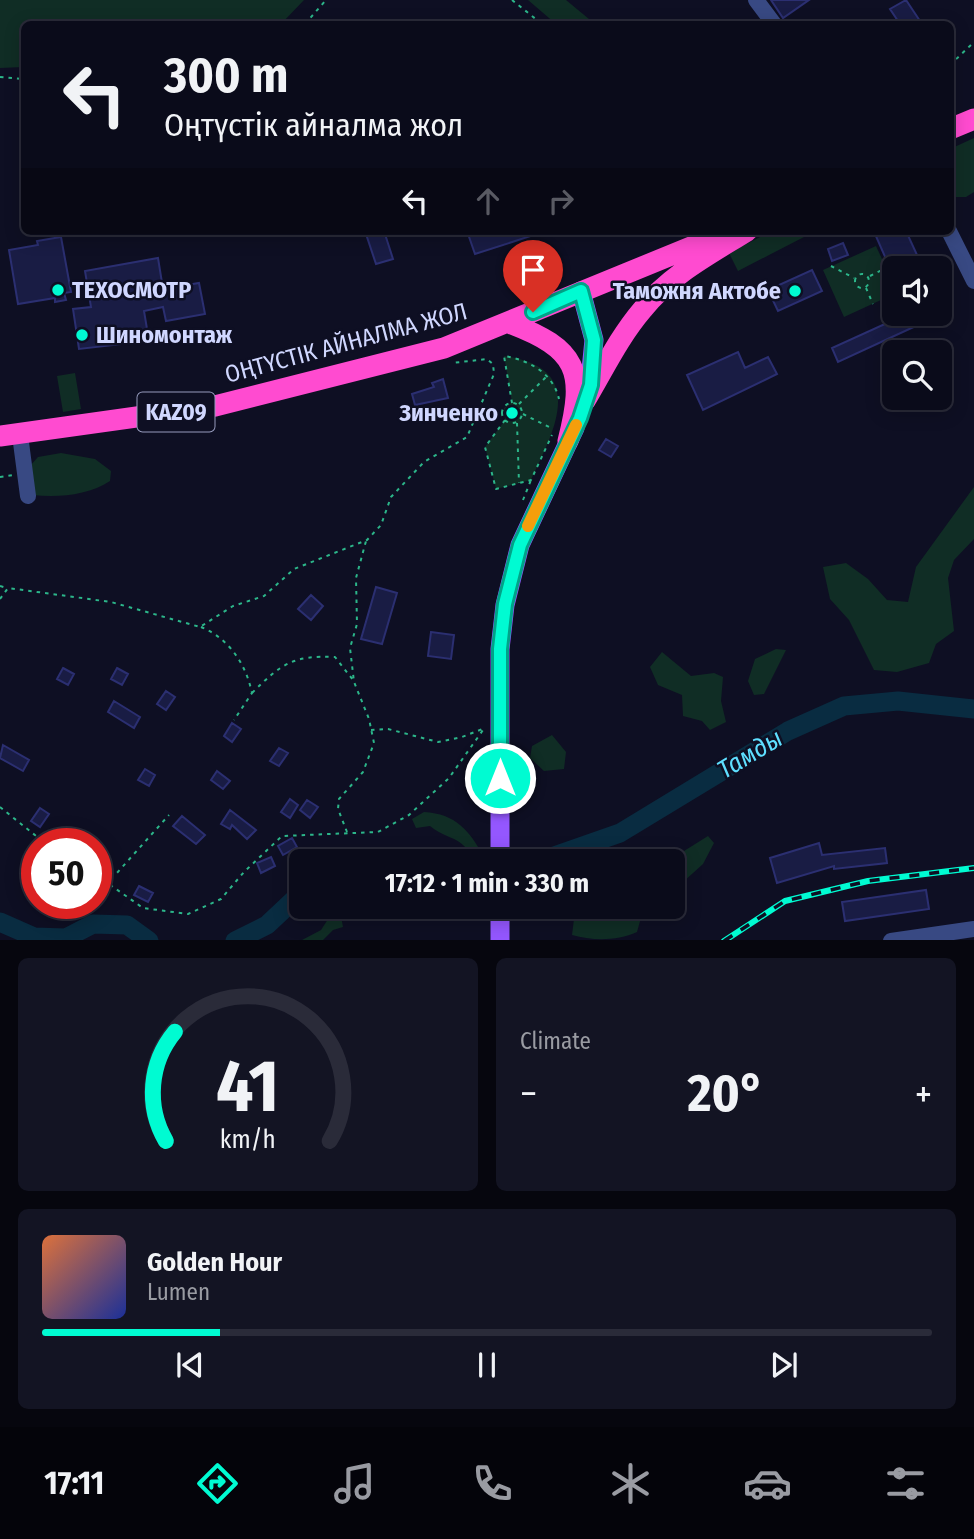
<!DOCTYPE html>
<html lang="en">
<head>
<meta charset="utf-8">
<style>
  body { margin:0; font-family:"Fira Sans Condensed",sans-serif; background:#131423; color:#f1f3f6; height:100vh; display:flex; flex-direction:column; font-size:26px; white-space:nowrap }
  * { box-sizing:border-box; margin:0 }
  p { font-size:23px; color:#999ba2 }
  .icon { flex:none; width:38px; height:38px; fill:none; stroke:currentColor; stroke-width:2; stroke-linecap:round; stroke-linejoin:round }
  .map { position:relative; height:940px; overflow:hidden }
  .drawer { display:flex; flex-direction:column; gap:18px; padding:18px; background:#06060e; flex:1 }
  .drawer>* { flex:none }
  .top-card { position:absolute; left:21px; top:21px; width:933px; height:214px; border-radius:10px; box-shadow:0 4px 18px #0003,0 0 0 2px #2a2b39; background:#0a0b1a; color:#f1f3f6; overflow:hidden }
  .fabs { position:absolute; left:882px; top:256px; display:grid; gap:14px }
  .fabs a { display:grid; place-items:center; width:70px; height:70px; border-radius:10px; background:#0a0b1a; box-shadow:0 4px 18px #0003,0 0 0 2px #2a2b39; font-size:35px }
  .speed { position:absolute; left:21px; top:828px; display:flex; gap:14px; font-size:35px; font-weight:700; text-align:center }
  .speed>* { display:grid; place-content:center; width:91px; height:91px; border-radius:50%; background:#0a0b1a; box-shadow:0 4px 18px #0003,0 0 0 2px #2a2b39; line-height:1 }
  .speed .limit { border:10px solid #d22; background:#fff; color:#111 }
  .pin { position:absolute; display:grid; place-items:center; width:60px; height:60px; color:#fff; margin:-72px -30px; border-radius:50% 50% 50% 0; rotate:-45deg; box-shadow:0 0 7px #0007 }
  .pin .icon { rotate:45deg }
  .me { position:absolute; width:77px; margin:-38px; rotate:0deg; stroke-linejoin:round; filter:drop-shadow(0 0 5px #0008) }
  .turn { display:flex; align-items:center; gap:24px; height:147px; padding:0 28px; font-size:32px }
  .turn .icon { width:91px; height:91px; stroke-width:2.5 }
  .turn b { display:block; font-size:49px; line-height:60px }
  .lanes { display:flex; align-items:center; height:66px; padding:0 28px; background:#0003; justify-content:center; gap:35px; direction:ltr }
  .lanes .off { opacity:.35 }
  .big { font-size:52px; font-weight:700; line-height:1.1 }
  .drawer .card { flex:1; display:flex; flex-direction:column; justify-content:center; gap:10px; min-width:0; padding:0 24px; border-radius:10px; background:#131423 }
  .drawer .dial { align-items:center; gap:0 }
  .dial svg { height:182px; overflow:visible; fill:none; stroke:#2a2b39; stroke-width:7; stroke-linecap:round; text-anchor:middle }
  .dial text { fill:#f1f3f6; stroke:none }
  .song { display:flex; align-items:center; gap:21px }
  .cover { width:84px; height:84px; border-radius:10px; background:linear-gradient(135deg,hsl(20 70% 55%),hsl(230 70% 35%)) }
  .played { height:7px; border-radius:4px; background:linear-gradient(90deg,#00fbd2 20%,#2a2b39 20%) }
  .keys { display:flex; justify-content:space-around; direction:ltr }
  .heat { display:flex; justify-content:space-between; align-items:center; font-size:38px; direction:ltr }
  .drawer .tiles { flex:1; display:grid; gap:18px; grid-template-columns:1fr 1fr }
  .card:last-child { grid-column:span 2 }
  .trip { position:absolute; left:289px; top:849px; width:396px; height:70px; border-radius:10px; background:#0a0b1a; box-shadow:0 4px 18px #0003,0 0 0 2px #2a2b39; font-weight:700; line-height:70px; text-align:center }
  .menu { display:flex; height:112px; justify-content:space-around; align-items:center; background:#04040a; color:#999ba2 }
  .menu .icon { width:49px; height:49px }
  .menu .selected { color:#00fbd2 }
  .menu b { font-size:32px; color:#f1f3f6 }
  .map>svg:first-child { display:block }
  .green { fill:#102d25 }
  .water { fill:#092c41 }
  .lines { fill:none; stroke-linecap:round; stroke-linejoin:round }
  .river { stroke:#092c41; stroke-width:19 }
  .building { fill:#191c44; stroke:#2b2f71; stroke-width:2 }
  .path { stroke:#2cb68a; stroke-width:2; stroke-dasharray:3.5 5; stroke-linecap:butt }
  .minor { stroke:#384983; stroke-width:16 }
  .major { stroke:#9457ff; stroke-width:19 }
  .highway { stroke:#ff4bd0; stroke-width:21 }
  .rail-casing { stroke:#00fbd2; stroke-width:6 }
  .rail { stroke:#0e0f23; stroke-width:3.5; stroke-dasharray:10; stroke-linecap:butt }
  .route-casing { stroke:#00a388; stroke-width:18 }
  .route { stroke:#00fbd2; stroke-width:12 }
  .slow { stroke:#f59e0b; stroke-width:12 }
  .poi-dot { fill:#00fbd2; stroke:#0e0f23; stroke-width:2.5 }
  .labels { text-anchor:middle; dominant-baseline:central; stroke-width:5; stroke-linejoin:round; paint-order:stroke }
  .shield { fill:#0e0f23; stroke:#969bbd; stroke-width:2 }
  .shield-label { font-size:23px; font-weight:bold; fill:#d0d7ff }
  .poi-label { font-size:24px; font-weight:bold; fill:#d0d7ff; stroke:#0e0f23; text-anchor:start }
  .street-label { font-size:24px; fill:#d0d7ff; stroke:#0e0f23 }
  .water-label { font-size:26px; font-style:italic; fill:#5edfff; stroke:#0e0f23 }
</style>
</head>
<body>
<div class="map">
<svg width="974" height="941" viewBox="0 0 974 941">
  <rect width="100%" height="100%" fill="#0e0f23"/>
  <path class="green" d="M 0,0 L 304,0 L 281,24 L 24,24 L 24,67 L 0,68 Z
    M 528,0 L 566,0 L 595,24 L 556,24 Z
    M 974,138 L 974,192 L 966,197 L 950,197 L 950,149 Z
    M 772,231 L 800,231 L 804,237 L 738,271 L 729,253 Z
    M 876,246 L 894,285 L 894,294 L 844,317 L 823,270 Z
    M 504,356 C 589,368 554,431 531,480 L 496,489 L 485,447 L 505,420 L 504,408 L 512,402 Z
    M 75,373 L 81,409 L 63,412 L 57,376 Z
    M 61,453 L 95,459 L 111,471 L 110,481 C 89,495 58,498 33,495 L 30,466 L 38,457 Z
    M 974,487 L 974,539 L 954,560 L 948,578 L 954,631 L 936,644 L 929,663 L 897,672 L 874,670 L 849,620 L 830,599 L 823,567 L 846,563 L 868,579 L 887,600 L 908,602 L 916,567 Z
    M 776,649 L 786,650 L 764,694 L 754,695 L 748,681 L 755,659 Z
    M 662,652 L 691,676 L 714,673 L 723,677 L 721,701 L 726,722 L 710,730 L 702,721 L 683,716 L 682,695 L 658,685 L 650,667 Z
    M 552,735 L 566,752 L 564,769 L 544,771 L 530,758 L 532,746 Z
    M 424,812 C 456,814 469,830 484,857 L 483,861 L 476,861 C 457,832 452,843 430,826 L 416,828 L 412,819 Z
    M 708,836 L 714,843 L 703,864 L 672,892 L 672,861 L 668,861 Z
    M 595,907 L 595,906 L 653,907 L 642,914 L 637,932 C 617,941 593,941 572,935 L 574,919 Z
    M 330,916 L 341,916 L 343,927 L 333,930 L 323,940 L 302,940 L 321,930 Z"/>
  <path class="water" d="M 434,852 L 462,861 L 402,861 Z
    M 395,907 L 458,907 C 434,925 420,920 395,907 Z"/>
  <g class="lines">
    <path class="river" d="M 540,861 L 620,833 L 788,731 L 844,706 L 898,701 L 974,709
      M 0,922 L 34,937 L 66,938 L 93,924 L 127,925 L 149,941
      M 235,941 L 267,925 L 301,893"/>
  </g>
  <path class="building" d="M 771,0 L 809,0 L 783,18 Z
    M 906,0 L 922,24 L 900,24 L 890,9 Z
    M 365,231 L 384,231 L 393,259 L 376,264 Z
    M 467,231 L 539,231 L 540,233 L 475,254 Z
    M 881,231 L 906,231 L 923,268 L 890,268 L 875,234 Z
    M 61,237 L 71,292 L 64,293 L 66,300 L 55,302 L 55,298 L 18,304 L 9,250 L 38,245 L 37,241 Z
    M 843,243 L 848,255 L 832,261 L 828,249 Z
    M 158,258 L 163,289 L 199,283 L 205,314 L 166,321 L 163,307 L 144,311 L 149,341 L 79,349 L 73,309 L 91,307 L 85,271 Z
    M 812,270 L 822,291 L 778,311 L 768,290 Z
    M 909,313 L 944,313 L 838,362 L 832,348 Z
    M 738,352 L 745,368 L 768,357 L 777,374 L 703,410 L 687,375 Z
    M 443,379 L 448,398 L 415,405 L 412,394 L 434,387 L 432,383 Z
    M 606,439 L 618,446 L 611,457 L 599,450 Z
    M 376,587 L 397,593 L 382,644 L 361,639 Z
    M 311,595 L 323,606 L 311,620 L 298,609 Z
    M 431,632 L 454,635 L 451,659 L 428,656 Z
    M 63,668 L 74,674 L 68,685 L 57,679 Z
    M 117,668 L 128,674 L 122,685 L 111,679 Z
    M 166,691 L 175,697 L 166,710 L 157,704 Z
    M 114,701 L 140,717 L 134,728 L 108,712 Z
    M 232,723 L 241,729 L 232,742 L 224,736 Z
    M 3,745 L 29,760 L 23,771 L 0,758 Z
    M 279,748 L 288,753 L 279,766 L 270,761 Z
    M 145,769 L 155,775 L 149,786 L 138,780 Z
    M 217,771 L 230,781 L 223,789 L 211,780 Z
    M 290,799 L 298,805 L 290,818 L 281,812 Z
    M 307,800 L 318,807 L 310,818 L 300,810 Z
    M 40,808 L 49,814 L 40,827 L 31,821 Z
    M 230,810 L 256,830 L 247,839 L 232,825 L 230,829 L 221,824 Z
    M 182,816 L 205,835 L 196,844 L 173,826 Z
    M 292,838 L 297,847 L 283,855 L 278,846 Z
    M 819,843 L 822,855 L 885,848 L 887,863 L 834,869 L 834,866 L 777,883 L 770,858 Z
    M 271,857 L 275,866 L 261,873 L 257,863 Z
    M 139,886 L 153,893 L 148,902 L 134,895 Z
    M 926,890 L 929,909 L 845,921 L 842,902 Z"/>
  <g class="lines">
    <path class="path" d="M 512,0 L 542,24
      M 188,24 L 200,24
      M 305,24 L 326,0
      M 950,65 L 974,42
      M 0,77 L 24,79
      M 831,266 L 854,278
      M855 281a7 7 0 1 1 14 0a7 7 0 1 1-14 0Z
      M 870,276 L 886,268
      M 866,288 L 873,304
      M 512,403 L 504,356 C 529,360 553,373 559,399
      M502 413a10 10 0 1 1 20 0a10 10 0 1 1-20 0Z
      M 519,404 L 547,376
      M 523,414 L 553,429
      M 505,420 L 485,447 L 496,489 L 531,480 L 552,435
      M 517,423 L 519,483
      M 0,477 L 13,475
      M 523,500 L 531,480
      M 0,586 L 7,588
      M 0,599 L 8,588 L 111,602 L 200,627 L 233,606 L 264,596 L 294,569 L 367,540 L 381,525 L 391,497 L 424,462 L 467,437 L 494,374 L 493,364 L 487,359 L 452,363
      M 201,627 C 230,639 246,665 252,693 L 234,720
      M 252,693 C 281,664 293,655 335,657 L 353,680
      M 371,730 L 388,729 L 438,742 L 462,737 L 485,728
      M 0,807 L 46,844
      M 347,832 L 338,809 L 339,799 L 363,772 L 374,743 L 369,719 L 354,682 L 350,648 L 357,624 L 356,578 L 366,541
      M 96,875 L 143,908 L 188,914 L 221,899 L 244,872 L 282,836 L 378,832 L 409,815 L 449,778 L 483,730
      M 101,877 L 116,874 L 169,815"/>
    <path class="minor" d="M 756,0 L 774,24
      M 949,231 L 974,281
      M 20,435 L 28,496
      M 891,941 L 974,929"/>
    <path class="major" d="M 581,291 L 594,340 L 589,390
      M 500,861 L 500,649 L 505,605 L 520,545 L 575,428
      M 500,906 L 500,941"/>
    <path class="highway" d="M 950,129 L 974,119
      M 509,323 C 578,349 586,371 568,441
      M 585,401 C 604,369 619,337 643,309 C 670,275 710,254 747,231
      M 0,436 L 215,406 L 444,348 L 730,231"/>
    <g class="rail-casing">
      <path id="rail" d="M 724,941 L 785,901 L 868,881 L 974,868"/>
    </g>
    <use href="#rail" class="rail"/>
  </g>
  <g class="lines">
    <g class="route-casing">
      <path id="route" d="M 500,778 L 500,649 L 505,604 L 520,545 L 580,418 L 591,385 L 594,340 L 581,291 L 533,312"/>
    </g>
    <use href="#route" class="route"/>
    <path class="slow" d="M 528,526 L 576,425"/>
  </g>
  <g class="poi-dot">
    <circle cx="58" cy="290" r="7"/>
    <circle cx="795" cy="291" r="7"/>
    <circle cx="82" cy="335" r="7"/>
    <circle cx="512" cy="413" r="7"/>
  </g>
  <g class="labels">
    <rect class="shield" x="137.5" y="392.5" width="77" height="39" rx="5"/>
    <g class="shield-label">
      <text x="176" y="412">KAZ09</text>
    </g>
    <g class="poi-label">
      <text x="72" y="290">ТЕХОСМОТР</text>
      <text x="781" y="291" text-anchor="end">Таможня Актобе</text>
      <text x="96" y="335">Шиномонтаж</text>
      <text x="498" y="413" text-anchor="end">Зинченко</text>
    </g>
    <g class="street-label">
      <text transform="translate(346 343) rotate(-15)">ОҢТҮСТІК АЙНАЛМА ЖОЛ</text>
    </g>
    <g class="water-label">
      <text transform="translate(750 754) rotate(-31)">Тамды</text>
    </g>
  </g>
</svg>
<div class="fabs">
<a><svg class="icon" aria-label="sound" viewBox="0 0 24 24"><path d="M4 9h4l5-4v14l-5-4H4zM17 9q2 3 0 6"/></svg></a>
<a><svg class="icon" aria-label="search" viewBox="0 0 24 24"><circle cx="10" cy="10" r="6"/><path d="M15 15l6 6"/></svg></a>
</div>
<div class="speed"><div class="limit">50</div></div>
<div class="pin" style="left:533px;top:312px;background:#d93025"><svg class="icon" aria-label="arrive" viewBox="0 0 24 24"><path d="M6 21V4h12l-3 4 3 4H6"/></svg></div>
<svg class="me" style="left:500px;top:778px" viewBox="-20 -20 40 40"><circle r="17" fill="#00fbd2" stroke="#fff" stroke-width="3"/><path d="M0-11L8 9 0 5-8 9z" fill="#fff"/></svg>
<div class="trip">17:12 · 1 min · 330 m</div>
<div class="top-card">
<div class="turn"><svg class="icon" aria-label="left" viewBox="0 0 24 24"><path d="M17 20v-9H6M10 6l-5 5 5 5"/></svg><div><b>300 m</b>Оңтүстік айналма жол</div></div>
<div class="lanes"><svg class="icon" aria-label="left" viewBox="0 0 24 24"><path d="M17 20v-9H6M10 6l-5 5 5 5"/></svg><svg class="icon off" aria-label="ahead" viewBox="0 0 24 24"><path d="M12 20V5M6 11l6-6 6 6"/></svg><svg class="icon off" aria-label="right" viewBox="0 0 24 24"><path d="M7 20v-9h11M14 6l5 5-5 5"/></svg></div>
</div>
</div>
<section class="drawer">
<div class="tiles">
<div class="card dial"><svg viewBox="0 0 100 80">
<path d="M14 69A42 42 0 1 1 86 69"/>
<path d="M14 69A42 42 0 0 1 18 21" stroke="#00fbd2"/>
<text x="50" y="56" font-size="32" font-weight="700">41</text>
<text x="50" y="72" font-size="11">km/h</text>
</svg></div>
<div class="card"><p>Climate</p>
<div class="heat"><a>−</a><b class="big">20°</b><a>+</a></div>
</div>
<div class="card">
<div class="song"><i class="cover"></i><div><b>Golden Hour</b><p>Lumen</p></div></div>
<div class="played"></div>
<div class="keys"><svg class="icon" aria-label="previous" viewBox="0 0 24 24"><path d="M18 5L8 12l10 7zM5 5v14"/></svg><svg class="icon" aria-label="pause" viewBox="0 0 24 24"><path d="M8 5v14M16 5v14"/></svg><svg class="icon" aria-label="next" viewBox="0 0 24 24"><path d="M6 5l10 7-10 7zM19 5v14"/></svg></div>
</div>
</div>
</section>
<nav class="menu">
<b>17:11</b>
<svg class="icon selected" aria-label="directions" viewBox="0 0 24 24"><path d="M12 3l9 9-9 9-9-9zM9 14v-3h6M13 9l2 2-2 2"/></svg>
<svg class="icon" aria-label="music" viewBox="0 0 24 24"><path d="M9 18V5l10-2v13"/><circle cx="6" cy="18" r="3"/><circle cx="16" cy="16" r="3"/></svg>
<svg class="icon" aria-label="phone" viewBox="0 0 24 24"><path d="M5 4h4l2 5-3 2q2 4 5 5l2-3 5 2v4C11 20 4 13 5 4z"/></svg>
<svg class="icon" aria-label="climate" viewBox="0 0 24 24"><path d="M12 3v18M4 7l16 10M4 17L20 7"/></svg>
<svg class="icon" aria-label="car" viewBox="0 0 24 24"><path d="M5 17H2v-5l4-1 3-4h7l3 4 3 1v5h-3M9 17h6M6 11h13"/><circle cx="7" cy="17" r="2"/><circle cx="17" cy="17" r="2"/></svg>
<svg class="icon" aria-label="filters" viewBox="0 0 24 24"><path d="M4 7h16M4 17h16"/><circle cx="9" cy="7" r="2"/><circle cx="15" cy="17" r="2"/></svg>
</nav>
</body>
</html>
